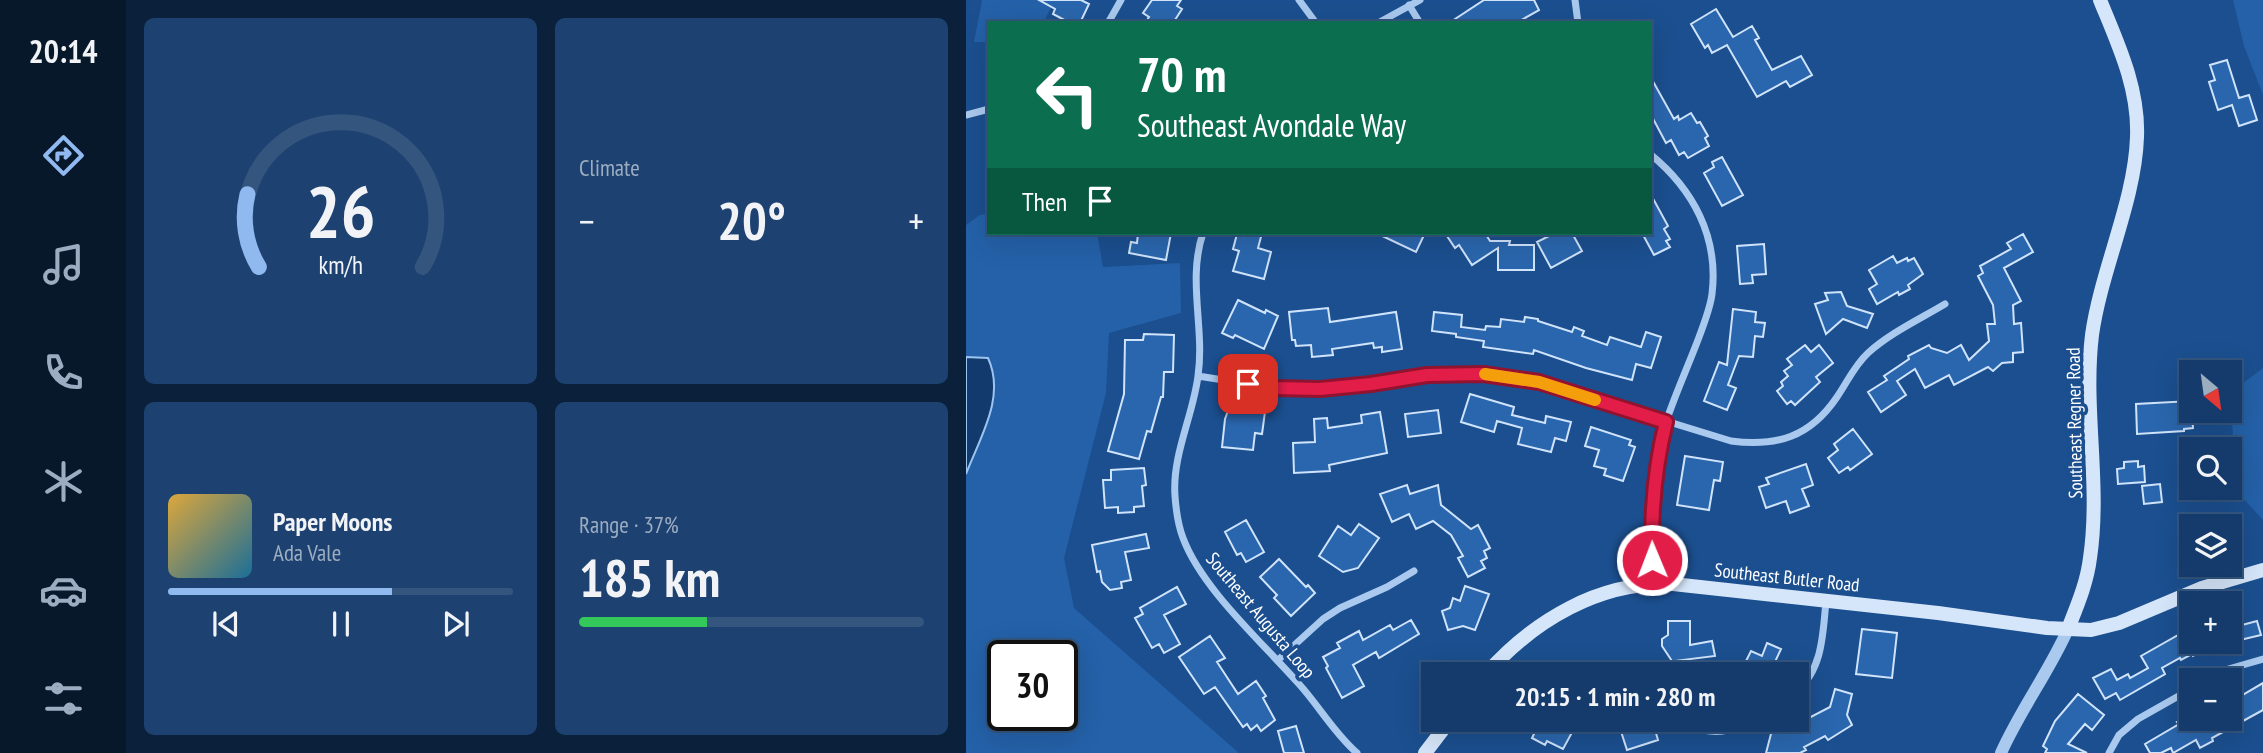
<!DOCTYPE html>
<html lang="en">
<head>
<meta charset="utf-8">
<style>
  body { margin:0; font-family:"PT Sans Narrow",sans-serif; background:#1d4271; color:#f1f3f6; height:100vh; display:flex; flex-direction:column; font-size:26px; white-space:nowrap }
  * { box-sizing:border-box; margin:0 }
  p { font-size:23px; color:#9dadc1 }
  .icon { flex:none; width:38px; height:38px; fill:none; stroke:currentColor; stroke-width:2; stroke-linecap:round; stroke-linejoin:round }
  .map { position:relative; flex:1; overflow:hidden }
  .details { display:flex; flex-direction:column; gap:18px; padding:18px; background:#0b203b; width:840px }
  .details>* { flex:none }
  .banner { position:absolute; left:21px; top:21px; width:665px; height:214px; border-radius:0px; box-shadow:0 7px 28px #0002,0 0 0 2px #33557e; background:#0b6e4f; color:#fff; overflow:hidden }
  .needle { width:46px; rotate:151deg }
  .fabs { position:absolute; left:1213px; top:360px; display:grid; gap:14px }
  .fabs a { display:grid; place-items:center; width:63px; height:63px; border-radius:0px; background:#143b6b; box-shadow:0 7px 28px #0002,0 0 0 2px #33557e; font-size:35px }
  .speed { position:absolute; left:21px; top:640px; display:flex; gap:14px; font-size:35px; font-weight:700; text-align:center }
  .speed>* { display:grid; place-content:center; width:91px; height:91px; border-radius:50%; background:#143b6b; box-shadow:0 7px 28px #0002,0 0 0 2px #33557e; line-height:1 }
  .speed .limit { border:4px solid #111; border-radius:10px; background:#fff; color:#111 }
  .pin { position:absolute; display:grid; place-items:center; width:60px; height:60px; color:#fff; margin:-30px; border-radius:14px; box-shadow:0 4px 10px #0006 }
  .me { position:absolute; width:77px; margin:-38px; rotate:359deg; stroke-linejoin:round; filter:drop-shadow(0 0 5px #0008) }
  .turn { display:flex; align-items:center; gap:24px; height:147px; padding:0 35px; font-size:32px }
  .turn .icon { width:91px; height:91px; stroke-width:2.5 }
  .turn b { display:block; font-size:49px; line-height:60px }
  .then { display:flex; align-items:center; height:66px; padding:0 35px; background:#0003; gap:14px; font-size:26px }
  .big { font-size:52px; font-weight:700; line-height:1.1 }
  .details .widget { flex:1; display:flex; flex-direction:column; justify-content:center; gap:10px; min-width:0; padding:0 24px; border-radius:10px; background:#1d4271 }
  .details .dial { align-items:center; gap:0 }
  .dial svg { height:182px; overflow:visible; fill:none; stroke:#33557e; stroke-width:7; stroke-linecap:round; text-anchor:middle }
  .dial text { fill:#f1f3f6; stroke:none }
  .song { display:flex; align-items:center; gap:21px }
  .cover { width:84px; height:84px; border-radius:10px; background:linear-gradient(135deg,hsl(40 70% 55%),hsl(200 70% 35%)) }
  .played { height:7px; border-radius:4px; background:linear-gradient(90deg,#90b9f0 65%,#33557e 65%) }
  .keys { display:flex; justify-content:space-around; direction:ltr }
  .heat { display:flex; justify-content:space-between; align-items:center; font-size:38px; direction:ltr }
  .charge { height:10px; border-radius:5px; background:linear-gradient(90deg,#34c759 37%,#33557e 0) }
  .details .tiles { flex:1; display:grid; gap:18px; grid-template-columns:repeat(2,1fr) }
  .trip { position:absolute; left:455px; top:662px; width:388px; height:70px; border-radius:0px; background:#143b6b; box-shadow:0 7px 28px #0002,0 0 0 2px #33557e; font-weight:700; line-height:70px; text-align:center }
  main { display:flex; flex:1; min-height:0 }
  .menu { display:flex; flex-direction:column; width:126px; justify-content:space-around; align-items:center; background:#08182b; color:#9dadc1 }
  .menu .icon { width:49px; height:49px }
  .menu .current { color:#90b9f0 }
  .menu b { font-size:32px; color:#f1f3f6 }
  .map>svg:first-child { display:block }
  .green { fill:#2461a8; fill-rule:evenodd }
  .water { fill:#123a6d; stroke:#9cc4f0; stroke-width:2 }
  .building { fill:#2a66ad; stroke:#cfe3fa; stroke-width:2 }
  .lines { fill:none; stroke-linecap:round; stroke-linejoin:round }
  .minor { stroke:#a9c9ee; stroke-width:7 }
  .tertiary { stroke:#a9c9ee; stroke-width:12 }
  .secondary { stroke:#d6e6fa; stroke-width:14 }
  .route-casing { stroke:#92132f; stroke-width:18 }
  .route { stroke:#e11d48; stroke-width:12 }
  .slow { stroke:#f59e0b; stroke-width:12 }
  .labels { text-anchor:middle; dominant-baseline:central; stroke-width:7; stroke-linejoin:round; paint-order:stroke }
  .street-label { font-size:19px; fill:#fff; stroke:#1b4f8f }
</style>
</head>
<body>
<main>
<nav class="menu">
<b>20:14</b>
<svg class="icon current" aria-label="directions" viewBox="0 0 24 24"><path d="M12 3l9 9-9 9-9-9zM9 14v-3h6M13 9l2 2-2 2"/></svg>
<svg class="icon" aria-label="music" viewBox="0 0 24 24"><path d="M9 18V5l10-2v13"/><circle cx="6" cy="18" r="3"/><circle cx="16" cy="16" r="3"/></svg>
<svg class="icon" aria-label="phone" viewBox="0 0 24 24"><path d="M5 4h4l2 5-3 2q2 4 5 5l2-3 5 2v4C11 20 4 13 5 4z"/></svg>
<svg class="icon" aria-label="climate" viewBox="0 0 24 24"><path d="M12 3v18M4 7l16 10M4 17L20 7"/></svg>
<svg class="icon" aria-label="car" viewBox="0 0 24 24"><path d="M5 17H2v-5l4-1 3-4h7l3 4 3 1v5h-3M9 17h6M6 11h13"/><circle cx="7" cy="17" r="2"/><circle cx="17" cy="17" r="2"/></svg>
<svg class="icon" aria-label="filters" viewBox="0 0 24 24"><path d="M4 7h16M4 17h16"/><circle cx="9" cy="7" r="2"/><circle cx="15" cy="17" r="2"/></svg>
</nav>
<section class="details">
<div class="tiles">
<div class="widget dial"><svg viewBox="0 0 100 80">
<path d="M14 69A42 42 0 1 1 86 69"/>
<path d="M14 69A42 42 0 0 1 9 37" stroke="#90b9f0"/>
<text x="50" y="56" font-size="32" font-weight="700">26</text>
<text x="50" y="72" font-size="11">km/h</text>
</svg></div>
<div class="widget"><p>Climate</p>
<div class="heat"><a>−</a><b class="big">20°</b><a>+</a></div>
</div>
<div class="widget">
<div class="song"><i class="cover"></i><div><b>Paper Moons</b><p>Ada Vale</p></div></div>
<div class="played"></div>
<div class="keys"><svg class="icon" aria-label="previous" viewBox="0 0 24 24"><path d="M18 5L8 12l10 7zM5 5v14"/></svg><svg class="icon" aria-label="pause" viewBox="0 0 24 24"><path d="M8 5v14M16 5v14"/></svg><svg class="icon" aria-label="next" viewBox="0 0 24 24"><path d="M6 5l10 7-10 7zM19 5v14"/></svg></div>
</div>
<div class="widget"><p>Range · 37%</p><b class="big">185 km</b><div class="charge"></div></div>
</div>
</section>
<div class="map">
<svg width="1297" height="753" viewBox="0 0 1297 753">
  <rect width="100%" height="100%" fill="#1b4f8f"/>
  <path class="green" d="M 16,0 L 89,0 L 77,23 L 23,23 L 23,42 L 8,42 Z
    M 1267,0 L 1297,0 L 1297,95 L 1278,46 Z
    M 23,214 L 23,233 L 131,233 L 137,267 L 214,263 L 215,313 L 143,333 L 140,393 L 98,558 L 108,608 L 273,753 L 0,753 L 0,225 L 14,215 ZM 37,656 L 96,656 L 96,716 L 37,716 Z
    M 1297,368 L 1297,520 L 1271,492 L 1264,393 Z"/>
  <path class="water" d="M 0,357 L 22,358 C 40,397 14,437 0,474 Z"/>
  <path class="building" d="M 73,0 L 115,0 L 123,4 L 114,23 L 104,23 L 87,14 L 89,9 Z
    M 186,0 L 215,0 L 211,6 L 216,9 L 207,23 L 179,23 L 183,17 L 177,13 Z
    M 518,0 L 568,0 L 573,10 L 550,23 L 483,23 Z
    M 750,9 L 767,37 L 786,26 L 793,38 L 789,40 L 806,70 L 835,56 L 846,75 L 824,87 L 820,81 L 791,97 L 761,45 L 746,53 L 742,45 L 739,48 L 725,24 Z
    M 1261,60 L 1273,98 L 1283,95 L 1291,120 L 1273,126 L 1266,105 L 1252,110 L 1243,82 L 1249,80 L 1244,65 Z
    M 684,76 L 708,119 L 712,116 L 713,120 L 725,113 L 731,123 L 734,122 L 742,136 L 739,138 L 743,146 L 722,158 L 718,152 L 713,155 L 705,140 L 700,143 L 684,113 Z
    M 756,157 L 777,195 L 756,206 L 738,173 L 748,167 L 746,162 Z
    M 684,193 L 702,226 L 698,229 L 704,239 L 700,241 L 704,247 L 688,255 L 676,233 L 684,233 Z
    M 172,233 L 205,233 L 200,260 L 163,253 L 165,242 L 171,243 Z
    M 279,233 L 296,233 L 292,248 L 305,252 L 298,279 L 267,271 L 273,251 L 267,249 L 271,234 L 278,236 Z
    M 410,233 L 459,233 L 450,252 Z
    M 479,233 L 519,233 L 524,241 L 544,241 L 543,245 L 568,245 L 568,270 L 532,270 L 532,248 L 506,265 L 493,245 L 489,248 Z
    M 589,233 L 606,233 L 616,251 L 585,268 L 571,242 Z
    M 1057,234 L 1067,252 L 1038,268 L 1055,301 L 1047,305 L 1048,324 L 1055,323 L 1057,352 L 1047,353 L 1047,362 L 1036,363 L 1027,371 L 1022,367 L 988,385 L 983,375 L 959,388 L 949,369 L 931,381 L 940,395 L 915,412 L 902,392 L 921,380 L 918,376 L 943,359 L 942,356 L 963,345 L 965,348 L 981,353 L 995,345 L 1003,360 L 1023,341 L 1021,324 L 1029,324 L 1027,305 L 1012,276 L 1017,273 L 1014,266 L 1045,249 L 1041,243 Z
    M 798,244 L 800,274 L 786,275 L 787,283 L 774,284 L 771,246 Z
    M 927,256 L 931,263 L 941,258 L 942,261 L 948,258 L 957,274 L 942,285 L 944,289 L 933,295 L 932,292 L 911,304 L 903,289 L 911,284 L 903,270 Z
    M 875,292 L 881,306 L 907,314 L 901,328 L 877,319 L 860,334 L 849,304 L 862,300 L 859,293 Z
    M 272,300 L 299,313 L 300,310 L 312,316 L 298,349 L 269,335 L 267,338 L 256,333 Z
    M 362,308 L 364,322 L 430,312 L 436,349 L 416,352 L 416,347 L 408,348 L 407,343 L 366,349 L 367,355 L 346,357 L 345,345 L 330,346 L 329,340 L 326,340 L 323,312 Z
    M 767,309 L 790,312 L 789,322 L 799,323 L 797,337 L 789,336 L 787,357 L 773,356 L 762,385 L 770,388 L 761,410 L 738,401 L 753,362 L 761,365 Z
    M 468,312 L 496,315 L 495,327 L 519,330 L 520,326 L 534,327 L 535,319 L 558,322 L 559,317 L 572,319 L 572,321 L 606,332 L 608,327 L 618,331 L 616,336 L 641,345 L 644,337 L 675,347 L 680,332 L 695,337 L 685,368 L 670,364 L 666,380 L 620,368 L 568,350 L 567,354 L 517,347 L 518,341 L 490,337 L 490,334 L 466,331 Z
    M 178,334 L 208,335 L 207,372 L 198,372 L 197,397 L 195,397 L 185,432 L 181,431 L 173,459 L 142,451 L 158,394 L 159,340 L 177,340 Z
    M 839,345 L 845,352 L 853,345 L 867,363 L 850,377 L 854,382 L 829,405 L 825,401 L 821,404 L 811,391 L 817,386 L 815,382 L 822,376 L 818,371 L 826,365 L 821,359 Z
    M 504,394 L 548,407 L 546,415 L 579,423 L 580,416 L 605,422 L 600,441 L 589,438 L 585,452 L 552,444 L 556,428 L 531,421 L 528,432 L 495,422 Z
    M 1225,401 L 1227,428 L 1218,429 L 1218,431 L 1171,434 L 1170,404 Z
    M 267,409 L 299,412 L 296,434 L 289,433 L 287,450 L 256,447 L 259,419 L 262,411 L 267,412 Z
    M 472,410 L 475,433 L 442,437 L 439,414 Z
    M 414,412 L 421,453 L 363,465 L 364,471 L 328,473 L 327,443 L 349,442 L 348,419 L 361,418 L 362,428 L 396,423 L 395,415 Z
    M 625,427 L 665,440 L 663,445 L 669,447 L 657,481 L 638,475 L 640,469 L 628,466 L 633,450 L 619,446 Z
    M 887,429 L 906,454 L 884,470 L 882,467 L 873,473 L 862,458 L 872,450 L 868,444 Z
    M 719,456 L 757,462 L 754,481 L 748,480 L 743,510 L 711,505 Z
    M 1172,461 L 1172,467 L 1178,466 L 1179,482 L 1152,484 L 1151,469 L 1158,468 L 1158,462 Z
    M 840,464 L 847,485 L 836,489 L 843,506 L 824,513 L 820,501 L 800,508 L 793,487 L 803,484 L 800,478 Z
    M 178,468 L 180,485 L 176,486 L 178,506 L 168,507 L 168,512 L 152,513 L 152,507 L 139,508 L 137,480 L 145,480 L 145,470 Z
    M 1194,484 L 1196,502 L 1178,504 L 1176,486 Z
    M 441,485 L 444,494 L 472,485 L 475,505 L 505,529 L 512,525 L 524,548 L 518,551 L 521,558 L 515,561 L 519,568 L 502,577 L 492,558 L 497,556 L 485,535 L 467,521 L 450,529 L 443,514 L 426,522 L 414,494 Z
    M 280,520 L 298,552 L 280,562 L 275,553 L 271,555 L 259,532 Z
    M 393,524 L 413,538 L 392,568 L 377,572 L 353,556 L 372,526 L 385,535 Z
    M 180,534 L 183,548 L 159,552 L 165,580 L 155,582 L 156,588 L 144,590 L 136,582 L 134,571 L 131,572 L 126,545 Z
    M 313,559 L 340,587 L 342,585 L 349,593 L 325,616 L 308,598 L 311,595 L 294,577 Z
    M 499,586 L 523,594 L 509,630 L 497,626 L 482,630 L 476,611 L 484,608 L 487,598 L 494,601 Z
    M 211,587 L 220,604 L 198,615 L 214,644 L 198,653 L 193,644 L 186,648 L 169,618 L 177,614 L 174,608 Z
    M 1273,614 L 1276,625 L 1291,621 L 1295,635 L 1274,640 L 1273,635 L 1264,637 L 1264,616 Z
    M 445,620 L 453,634 L 413,658 L 410,652 L 387,665 L 398,686 L 376,698 L 360,668 L 362,666 L 357,657 L 374,648 L 371,643 L 393,631 L 397,640 L 424,625 L 427,630 Z
    M 702,621 L 724,621 L 724,645 L 746,641 L 749,656 L 708,661 L 731,674 L 701,674 L 706,661 L 696,646 L 696,639 L 702,635 Z
    M 896,629 L 931,633 L 926,678 L 890,674 Z
    M 1221,630 L 1225,642 L 1253,642 L 1227,656 L 1226,654 L 1215,660 L 1214,658 L 1196,668 L 1199,674 L 1154,700 L 1150,693 L 1139,699 L 1127,678 L 1145,669 L 1151,680 L 1162,674 L 1164,678 L 1182,668 L 1175,656 Z
    M 244,636 L 259,658 L 251,662 L 272,694 L 290,681 L 300,696 L 297,698 L 309,720 L 295,731 L 291,725 L 285,730 L 281,724 L 277,727 L 249,687 L 238,694 L 213,657 Z
    M 801,643 L 815,649 L 808,664 L 828,674 L 781,674 L 783,670 L 777,667 L 785,651 L 796,656 Z
    M 1264,681 L 1273,697 L 1297,683 L 1297,710 L 1246,738 L 1247,741 L 1234,748 L 1230,740 L 1207,753 L 1205,748 L 1195,753 L 1184,753 L 1179,744 L 1213,724 L 1211,722 L 1220,717 L 1221,720 L 1264,719 Z
    M 869,689 L 886,694 L 881,715 L 886,725 L 862,740 L 859,736 L 838,747 L 840,750 L 834,753 L 800,753 L 806,730 L 815,726 L 818,731 L 864,707 Z
    M 1112,694 L 1138,715 L 1126,730 L 1119,724 L 1102,744 L 1121,753 L 1079,753 L 1081,749 L 1077,746 L 1089,721 Z
    M 540,719 L 595,719 L 609,727 L 597,749 L 581,741 L 579,745 L 566,738 L 568,734 Z
    M 651,719 L 686,719 L 692,740 L 661,750 Z
    M 330,726 L 338,753 L 318,753 L 312,731 Z"/>
  <g class="lines">
    <path class="minor" d="M 333,0 L 350,23
      M 609,0 L 612,23
      M 443,5 L 454,23
      M 142,23 L 155,0
      M 412,23 L 454,0
      M 0,115 L 23,109
      M 684,154 C 727,189 753,237 746,294 C 744,310 736,329 730,345 C 716,381 699,417 691,455 C 683,498 685,540 686,583
      M 237,233 C 221,280 239,328 232,376 C 227,416 206,455 209,496 C 210,510 212,525 217,538 C 236,589 296,642 333,684 C 353,706 368,733 391,753
      M 232,376 L 308,388 L 353,389 L 405,384 L 461,375 L 517,374 L 573,382 L 765,441 C 811,447 844,437 871,397 C 882,381 888,366 902,353 C 924,333 954,319 979,304
      M 312,660 L 357,619 L 374,608 L 421,587 L 448,571
      M 1239,681 L 1259,670 L 1297,659
      M 831,690 C 857,670 857,631 860,601
      M 733,729 C 754,735 767,730 785,719
      M 1143,753 L 1153,735 L 1172,719 L 1225,689"/>
    <path class="tertiary" d="M 1035,753 C 1054,710 1083,672 1102,629"/>
    <path class="secondary" d="M 1102,629 C 1111,606 1121,583 1124,558 C 1135,484 1117,409 1126,335 C 1135,270 1169,201 1171,137 C 1173,88 1152,44 1134,0
      M 520,674 C 568,620 634,581 707,584 L 972,613 L 1081,628 L 1125,630 L 1153,623 L 1236,588 L 1297,570
      M 459,753 L 485,719"/>
  </g>
  <g class="lines">
    <g class="route-casing">
      <path id="route" d="M 282,384 L 308,388 L 354,389 L 405,384 L 461,375 L 517,374 L 573,382 L 700,422 C 688,469 685,512 686,560"/>
    </g>
    <use href="#route" class="route"/>
    <path class="slow" d="M 519,374 L 573,382 L 629,400"/>
  </g>
  <g class="labels">
    <g class="street-label">
      <text transform="translate(1108 423) rotate(-91)">Southeast Regner Road</text>
      <text transform="translate(821 577) rotate(6)">Southeast Butler Road</text>
      <text transform="translate(295 615) rotate(50)">Southeast Augusta Loop</text>
    </g>
  </g>
</svg>
<div class="fabs">
<a><svg class="needle" viewBox="-14 -14 28 28"><path d="M0-13l5 13h-10z" fill="#e53935"/><path d="M0 13l5-13h-10z" fill="#9dadc1"/></svg></a>
<a><svg class="icon" aria-label="search" viewBox="0 0 24 24"><circle cx="10" cy="10" r="6"/><path d="M15 15l6 6"/></svg></a>
<a><svg class="icon" aria-label="layers" viewBox="0 0 24 24"><path d="M12 4l9 5-9 5-9-5zM3 14l9 5 9-5"/></svg></a>
<a>+</a>
<a>−</a>
</div>
<div class="speed"><div class="limit">30</div></div>
<div class="pin" style="left:282px;top:384px;background:#d93025"><svg class="icon" aria-label="arrive" viewBox="0 0 24 24"><path d="M6 21V4h12l-3 4 3 4H6"/></svg></div>
<svg class="me" style="left:686px;top:560px" viewBox="-20 -20 40 40"><circle r="17" fill="#e11d48" stroke="#fff" stroke-width="3"/><path d="M0-11L8 9 0 5-8 9z" fill="#fff"/></svg>
<div class="trip">20:15 · 1 min · 280 m</div>
<div class="banner">
<div class="turn"><svg class="icon" aria-label="left" viewBox="0 0 24 24"><path d="M17 20v-9H6M10 6l-5 5 5 5"/></svg><div><b>70 m</b>Southeast Avondale Way</div></div>
<div class="then">Then<svg class="icon" aria-label="arrive" viewBox="0 0 24 24"><path d="M6 21V4h12l-3 4 3 4H6"/></svg></div>
</div>
</div>
</main>
</body>
</html>
